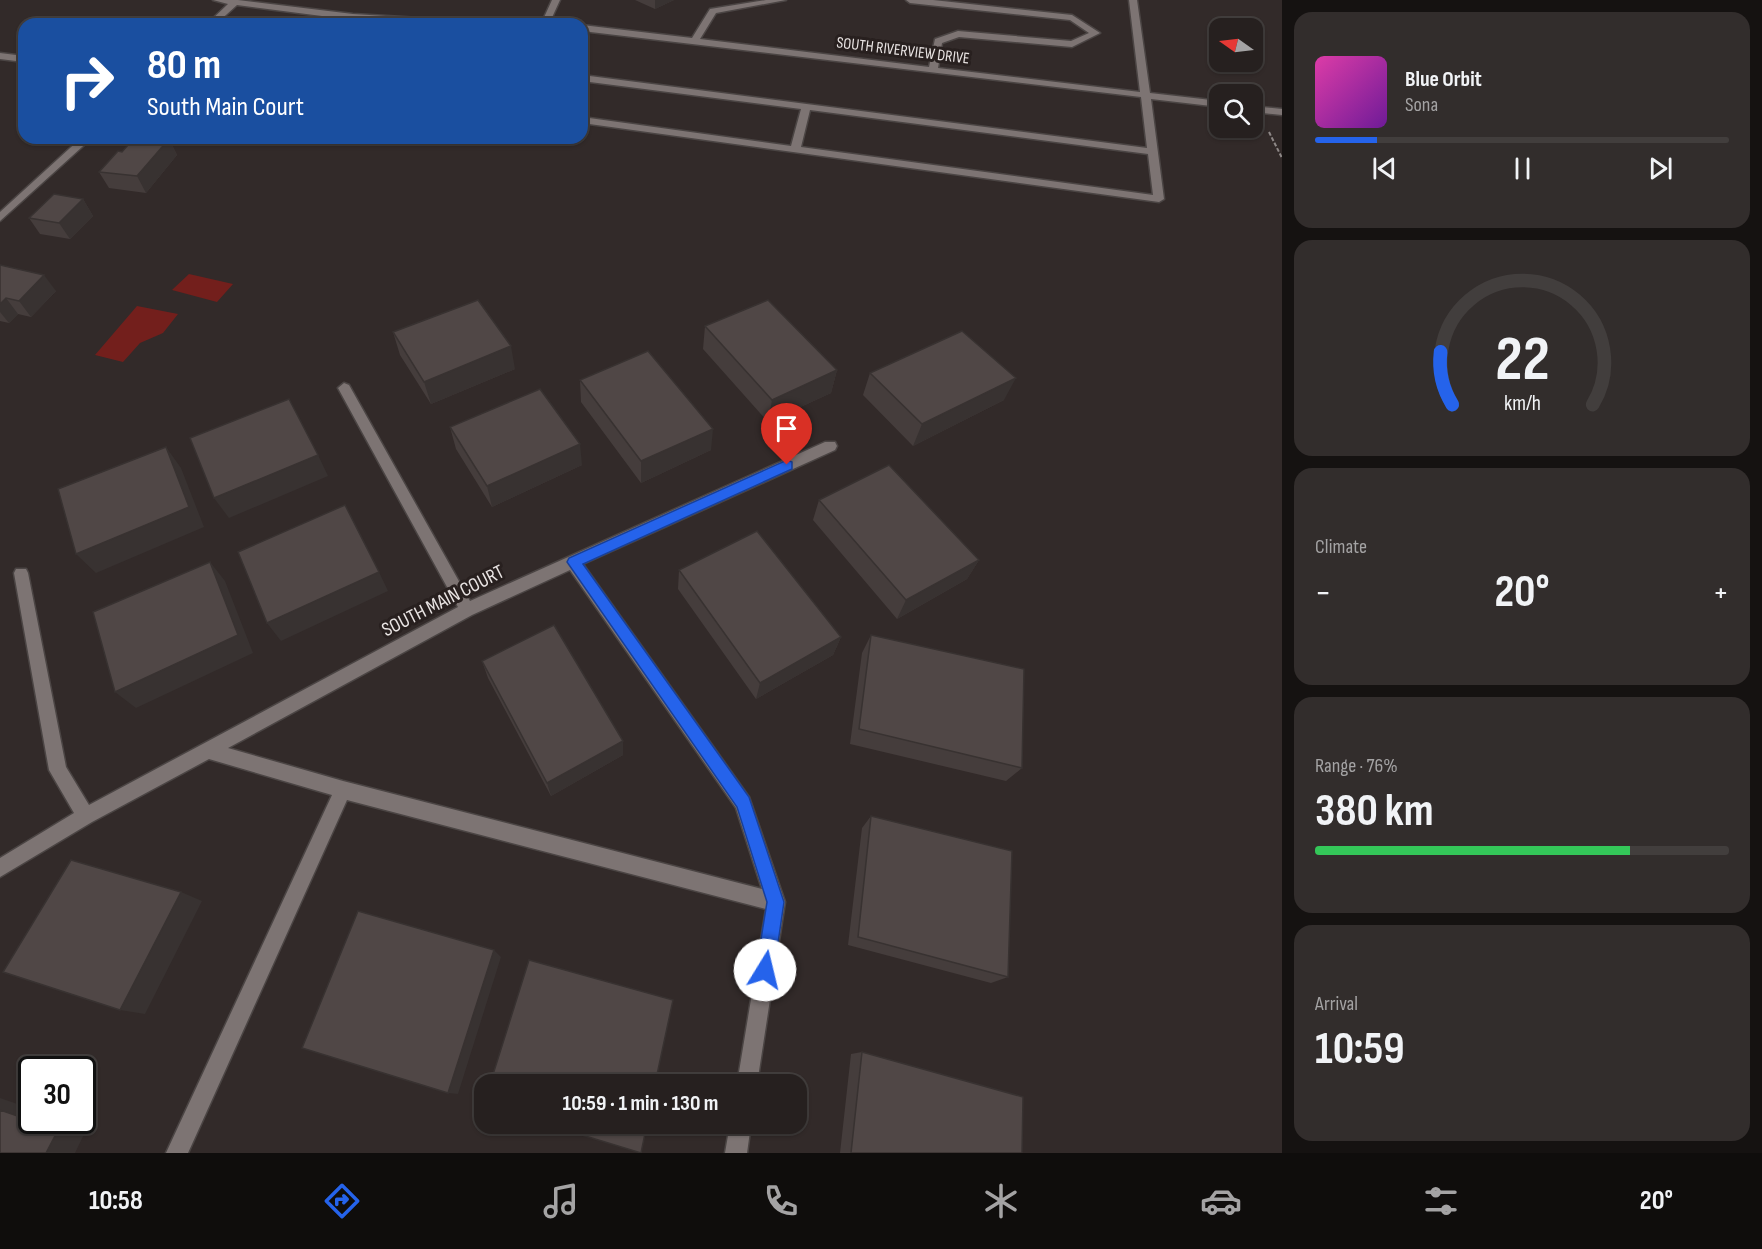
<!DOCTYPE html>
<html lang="en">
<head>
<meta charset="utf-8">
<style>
  body { margin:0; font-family:"Sofia Sans Condensed",sans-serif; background:#322d2c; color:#f1f3f6; height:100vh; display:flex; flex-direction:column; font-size:22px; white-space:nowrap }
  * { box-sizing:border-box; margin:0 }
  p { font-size:20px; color:#a4a3a4 }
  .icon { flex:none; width:33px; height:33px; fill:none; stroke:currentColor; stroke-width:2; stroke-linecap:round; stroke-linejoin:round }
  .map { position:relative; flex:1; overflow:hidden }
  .details { display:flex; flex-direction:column; gap:12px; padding:12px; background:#151211; width:480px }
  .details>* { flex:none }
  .hud { position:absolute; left:18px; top:18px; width:570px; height:126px; border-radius:18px; box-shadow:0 2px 4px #0004,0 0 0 2px #423e3d; background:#1a4fa0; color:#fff; overflow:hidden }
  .needle { width:39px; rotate:284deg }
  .controls { position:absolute; left:1209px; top:18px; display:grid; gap:12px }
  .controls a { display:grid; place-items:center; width:54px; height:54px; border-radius:12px; background:#26201f; box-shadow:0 2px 4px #0004,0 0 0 2px #423e3d; font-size:30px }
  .speed { position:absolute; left:18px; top:1056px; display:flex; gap:12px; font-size:30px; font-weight:700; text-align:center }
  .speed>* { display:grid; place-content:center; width:78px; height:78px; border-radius:50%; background:#26201f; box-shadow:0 2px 4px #0004,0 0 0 2px #423e3d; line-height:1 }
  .speed .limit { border:3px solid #111; border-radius:9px; background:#fff; color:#111 }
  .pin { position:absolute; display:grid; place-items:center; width:51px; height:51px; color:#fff; margin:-62px -26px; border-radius:50% 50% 50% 0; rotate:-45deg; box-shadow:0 0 6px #0007 }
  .pin .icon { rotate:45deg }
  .me { position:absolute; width:66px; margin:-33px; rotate:9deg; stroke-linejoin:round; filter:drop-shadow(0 0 4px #0008) }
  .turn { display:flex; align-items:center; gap:21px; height:126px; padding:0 30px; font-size:27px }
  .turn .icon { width:78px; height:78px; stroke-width:2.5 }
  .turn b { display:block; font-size:42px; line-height:51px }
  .big { font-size:45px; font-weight:700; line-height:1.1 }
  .details .tile { flex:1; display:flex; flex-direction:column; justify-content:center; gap:9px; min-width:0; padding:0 21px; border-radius:18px; background:#322d2c }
  .details .dial { align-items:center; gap:0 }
  .dial svg { height:156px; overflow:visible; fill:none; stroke:#423e3d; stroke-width:7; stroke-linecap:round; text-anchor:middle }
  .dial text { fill:#f1f3f6; stroke:none }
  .song { display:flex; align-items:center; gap:18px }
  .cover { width:72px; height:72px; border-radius:9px; background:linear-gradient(135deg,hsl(320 70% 55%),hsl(280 70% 35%)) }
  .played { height:6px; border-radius:3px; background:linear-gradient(90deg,#2563eb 15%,#423e3d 15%) }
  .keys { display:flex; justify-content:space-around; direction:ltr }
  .heat { display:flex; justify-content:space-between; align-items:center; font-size:33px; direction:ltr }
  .charge { height:9px; border-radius:4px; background:linear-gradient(90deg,#34c759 76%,#423e3d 0) }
  .trip { position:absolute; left:474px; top:1074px; width:333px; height:60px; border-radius:18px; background:#26201f; box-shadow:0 2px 4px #0004,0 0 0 2px #423e3d; font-weight:700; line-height:60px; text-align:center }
  .menu { display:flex; height:96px; justify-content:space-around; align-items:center; background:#0f0d0c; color:#a4a3a4 }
  .menu .icon { width:42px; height:42px }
  .menu .current { color:#2563eb }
  .menu b { font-size:27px; color:#f1f3f6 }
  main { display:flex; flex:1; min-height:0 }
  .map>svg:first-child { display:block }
  .green { fill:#731f1c }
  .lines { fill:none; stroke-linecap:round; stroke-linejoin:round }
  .minor-casing { stroke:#4b4544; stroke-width:3 }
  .path { stroke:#8e8887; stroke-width:2; stroke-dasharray:4 2; stroke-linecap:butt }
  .minor { fill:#7d7473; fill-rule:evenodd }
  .wall { fill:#453d3c }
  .shaded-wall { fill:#383231 }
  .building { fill:#504746; stroke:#383231; stroke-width:1.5 }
  .route { fill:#2563eb; stroke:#184099; stroke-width:1.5 }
  .labels { text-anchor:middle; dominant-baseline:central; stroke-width:6; stroke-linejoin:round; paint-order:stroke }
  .far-street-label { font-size:16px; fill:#e9e4e3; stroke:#28201f }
  .street-label { font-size:20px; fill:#e9e4e3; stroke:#28201f }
</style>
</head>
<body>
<main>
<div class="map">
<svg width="1282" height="1153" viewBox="0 0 1282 1153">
  <rect width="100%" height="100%" fill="#322a29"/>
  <path class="green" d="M 189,274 L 233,284 L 217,302 L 172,290 Z
    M 137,306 L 178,314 L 163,333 L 140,343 L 123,362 L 95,355 Z"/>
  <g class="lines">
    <g class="minor-casing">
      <path id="minor" d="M 213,0 L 238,0 L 353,14 L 469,21 L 473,24 L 353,20 L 237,5 L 216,24 L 207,24 L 228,4 Z
        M 552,0 L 560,0 L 549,24 L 541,24 Z
        M 766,0 L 786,0 L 716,13 L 700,39 L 929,67 L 935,39 L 958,31 L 1071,41 L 1089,33 L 1070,20 L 910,3 L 906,0 L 933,0 L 1072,15 L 1100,33 L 1072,47 L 959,37 L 942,43 L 938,68 L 1140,92 L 1129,0 L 1137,0 L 1150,93 L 1220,101 L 1220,107 L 1151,99 L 1164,199 L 1159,202 L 582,123 L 582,117 L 791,146 L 801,109 L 582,81 L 582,75 L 1147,148 L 1141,97 L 582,31 L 582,25 L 692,38 L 710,9 ZM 810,110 L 1148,154 L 1153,195 L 801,147 Z
        M 0,53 L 24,56 L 24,62 L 0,59 Z
        M 1252,106 L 1282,109 L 1282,115 L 1252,112 Z
        M 81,138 L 92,138 L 0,221 L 0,212 Z
        M 344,383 L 349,385 L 470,601 L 825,442 L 835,442 L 837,446 L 835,450 L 583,564 L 749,797 L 785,902 L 757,1084 L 737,1084 L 766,909 L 347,800 L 188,1153 L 166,1153 L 332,795 L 209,759 L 92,822 L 0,877 L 0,858 L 74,813 L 49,770 L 14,573 L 16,569 L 26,569 L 28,573 L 66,767 L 89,805 L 458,607 L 338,388 ZM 570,570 L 736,808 L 762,889 L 343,781 L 228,748 L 472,615 Z
        M 730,1124 L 751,1124 L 747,1153 L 725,1153 Z"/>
    </g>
    <path class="path" d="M 1269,132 L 1282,158"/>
    <use href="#minor" class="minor"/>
  </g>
  <path class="wall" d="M 635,0 L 674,0 L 655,9 Z
    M 169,139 L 177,155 L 146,193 L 109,188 L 99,172 L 122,152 Z
    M 83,199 L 93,216 L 70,239 L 40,234 L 29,218 Z
    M 0,265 L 56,291 L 31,317 L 18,314 L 9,323 L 0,321 Z
    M 705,326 L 837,370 L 831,393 L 768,422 L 703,349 Z
    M 393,332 L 515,369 L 431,404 L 400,355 Z
    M 870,373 L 1004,400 L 913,446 L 863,395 Z
    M 580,380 L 711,450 L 641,483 L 581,402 Z
    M 450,427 L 582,465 L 492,507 L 456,449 Z
    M 819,500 L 979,560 L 967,579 L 897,619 L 813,520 Z
    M 679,570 L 841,637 L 833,655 L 756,699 L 678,589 Z
    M 871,635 L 1022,768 L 1006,781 L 850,744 L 862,653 Z
    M 482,661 L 623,755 L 551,796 L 488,678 Z
    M 871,816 L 1008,977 L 991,983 L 848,945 L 862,828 Z
    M 862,1052 L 1022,1153 L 840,1153 L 851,1054 Z"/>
  <path class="shaded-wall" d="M 655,0 L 674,0 L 655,9 Z
    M 169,139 L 177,155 L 146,193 L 137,176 Z
    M 83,199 L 93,216 L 70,239 L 59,223 Z
    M 44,275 L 56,291 L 31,317 L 19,301 Z
    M 6,298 L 18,314 L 9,323 L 0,312 L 0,304 Z
    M 511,346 L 515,369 L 431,404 L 424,382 Z
    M 837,370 L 831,393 L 768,422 L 772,400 Z
    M 1016,378 L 1004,400 L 913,446 L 922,424 Z
    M 713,429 L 711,450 L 641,483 L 641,461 Z
    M 580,444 L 582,465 L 492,507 L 487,486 Z
    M 166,447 L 181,468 L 204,527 L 96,573 L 76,554 Z
    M 318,455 L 328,476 L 229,518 L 214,498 Z
    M 979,560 L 967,579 L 897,619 L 906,600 Z
    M 210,562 L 225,581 L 253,653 L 136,708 L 115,692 Z
    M 379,572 L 388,591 L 281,641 L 267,623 Z
    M 841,637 L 833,655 L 756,699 L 760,683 Z
    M 623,741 L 623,755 L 551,796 L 547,783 Z
    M 181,892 L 202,901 L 145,1014 L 120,1010 Z
    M 494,950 L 501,957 L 458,1094 L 448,1093 Z
    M 0,1098 L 32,1109 L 32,1120 L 64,1120 L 87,1128 L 75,1153 L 46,1153 L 0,1110 Z"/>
  <path class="building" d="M 134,138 L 169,139 L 137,176 L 99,172 L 118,151 L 122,152 Z
    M 54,194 L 83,199 L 59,223 L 29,218 Z
    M 0,265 L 44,275 L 19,301 L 6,298 L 0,304 Z
    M 478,300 L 511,346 L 424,382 L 393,332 Z
    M 768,300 L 837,370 L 772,400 L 705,326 Z
    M 962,331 L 1016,378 L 922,424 L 870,373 Z
    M 648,351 L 713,429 L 641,461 L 580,380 Z
    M 540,389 L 580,444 L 487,486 L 450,427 Z
    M 289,399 L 318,455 L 214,498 L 190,438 Z
    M 166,447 L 189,507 L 76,554 L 58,489 Z
    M 889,465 L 979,560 L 906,600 L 819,500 Z
    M 345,505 L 379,572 L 267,623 L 238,552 Z
    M 757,531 L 841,637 L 760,683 L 679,570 Z
    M 210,562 L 238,635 L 115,692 L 93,612 Z
    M 554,625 L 623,741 L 547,783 L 482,661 Z
    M 871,635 L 1024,669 L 1022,768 L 859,729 Z
    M 871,816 L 1012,851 L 1008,977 L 858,937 Z
    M 71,860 L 181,892 L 120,1010 L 3,972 Z
    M 358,911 L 494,950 L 448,1093 L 302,1048 Z
    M 529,960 L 673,1000 L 655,1084 L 490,1084 Z
    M 862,1052 L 1023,1097 L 1022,1153 L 851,1153 Z
    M 0,1110 L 58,1130 L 46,1153 L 0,1153 Z
    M 546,1124 L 647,1124 L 641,1153 Z"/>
  <path class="route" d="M 787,460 L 792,462 L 792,469 L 583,564 L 749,797 L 784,902 L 774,970 L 771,976 L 765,979 L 759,976 L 756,970 L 767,902 L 737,807 L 567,562 L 569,558 Z"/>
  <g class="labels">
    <g class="far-street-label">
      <text transform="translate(903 51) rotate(7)">SOUTH RIVERVIEW DRIVE</text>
    </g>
    <g class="street-label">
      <text transform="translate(443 601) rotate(-27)">SOUTH MAIN COURT</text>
    </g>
  </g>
</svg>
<div class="controls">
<a><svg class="needle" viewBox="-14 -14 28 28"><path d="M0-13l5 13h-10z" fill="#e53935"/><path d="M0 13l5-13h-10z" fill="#a4a3a4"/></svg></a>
<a><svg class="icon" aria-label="search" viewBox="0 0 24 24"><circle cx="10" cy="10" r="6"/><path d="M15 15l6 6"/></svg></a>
</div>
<div class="speed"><div class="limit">30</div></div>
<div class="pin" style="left:787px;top:465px;background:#d93025"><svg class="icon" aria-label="arrive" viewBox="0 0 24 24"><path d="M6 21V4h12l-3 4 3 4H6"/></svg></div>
<svg class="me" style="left:765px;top:970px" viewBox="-20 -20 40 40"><circle r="19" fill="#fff"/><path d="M0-13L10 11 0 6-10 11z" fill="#2563eb"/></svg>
<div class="trip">10:59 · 1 min · 130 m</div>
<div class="hud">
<div class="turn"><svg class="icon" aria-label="right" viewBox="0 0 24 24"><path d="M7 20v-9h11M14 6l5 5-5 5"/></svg><div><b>80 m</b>South Main Court</div></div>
</div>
</div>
<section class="details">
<div class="tile">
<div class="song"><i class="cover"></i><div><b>Blue Orbit</b><p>Sona</p></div></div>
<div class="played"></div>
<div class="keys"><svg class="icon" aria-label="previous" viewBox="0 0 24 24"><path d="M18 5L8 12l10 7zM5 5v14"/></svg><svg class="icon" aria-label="pause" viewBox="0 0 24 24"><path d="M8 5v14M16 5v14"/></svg><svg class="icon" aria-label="next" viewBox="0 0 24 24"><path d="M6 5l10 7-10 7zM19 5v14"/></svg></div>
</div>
<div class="tile dial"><svg viewBox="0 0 100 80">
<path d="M14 69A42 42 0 1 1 86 69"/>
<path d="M14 69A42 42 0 0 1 8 42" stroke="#2563eb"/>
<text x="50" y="56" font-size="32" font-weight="700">22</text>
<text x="50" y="72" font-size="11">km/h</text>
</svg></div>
<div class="tile"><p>Climate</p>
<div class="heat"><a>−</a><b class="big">20°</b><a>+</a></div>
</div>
<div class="tile"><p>Range · 76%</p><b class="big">380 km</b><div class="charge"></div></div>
<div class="tile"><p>Arrival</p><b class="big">10:59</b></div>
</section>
</main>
<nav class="menu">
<b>10:58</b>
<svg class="icon current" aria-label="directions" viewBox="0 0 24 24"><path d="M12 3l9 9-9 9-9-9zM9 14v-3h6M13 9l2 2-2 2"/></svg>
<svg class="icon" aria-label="music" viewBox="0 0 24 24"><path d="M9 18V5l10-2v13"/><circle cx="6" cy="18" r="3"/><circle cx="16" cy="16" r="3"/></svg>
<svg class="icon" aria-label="phone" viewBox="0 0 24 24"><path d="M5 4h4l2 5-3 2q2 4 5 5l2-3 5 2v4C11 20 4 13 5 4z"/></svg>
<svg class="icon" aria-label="climate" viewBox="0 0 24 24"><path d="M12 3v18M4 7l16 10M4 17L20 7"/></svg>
<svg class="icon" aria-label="car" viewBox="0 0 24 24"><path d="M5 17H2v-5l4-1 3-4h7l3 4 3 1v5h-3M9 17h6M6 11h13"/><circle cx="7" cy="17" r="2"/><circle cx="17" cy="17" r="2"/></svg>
<svg class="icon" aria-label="filters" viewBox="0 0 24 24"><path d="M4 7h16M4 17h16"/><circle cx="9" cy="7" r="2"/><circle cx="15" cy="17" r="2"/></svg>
<b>20°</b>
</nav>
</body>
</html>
